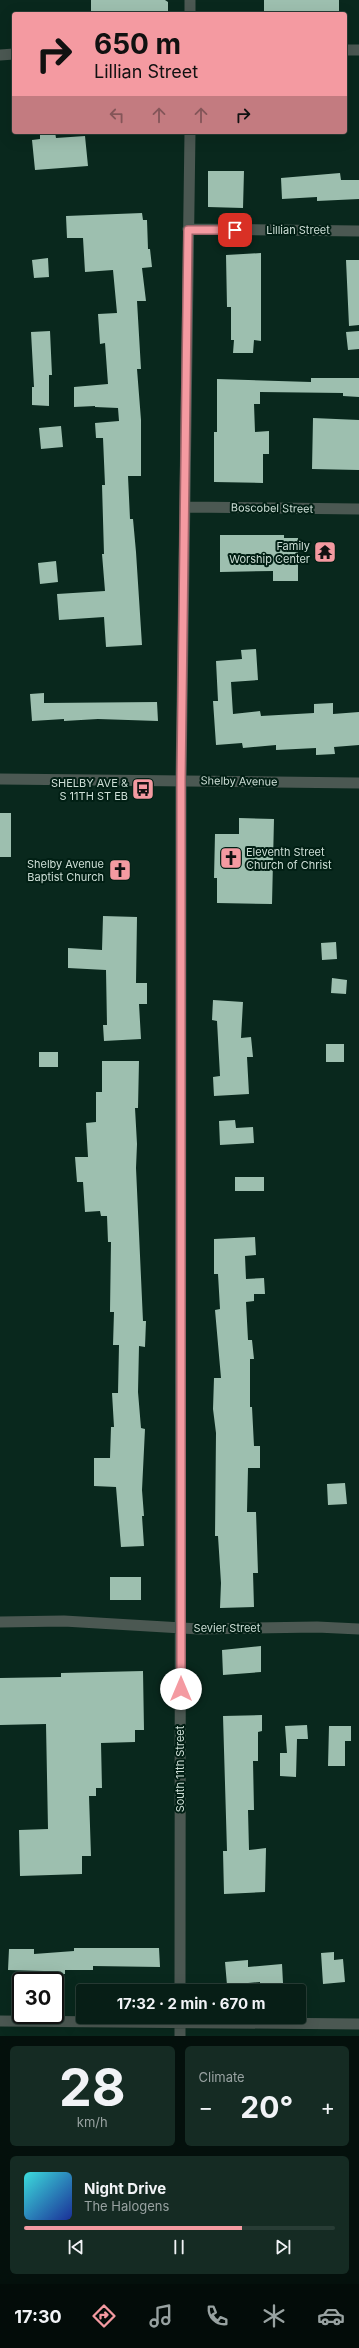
<!DOCTYPE html>
<html lang="en">
<head>
<meta charset="utf-8">
<style>
  body { margin:0; font-family:Inter,sans-serif; background:#152b23; color:#f1f3f6; height:100vh; display:flex; flex-direction:column; font-size:15px; white-space:nowrap }
  * { box-sizing:border-box; margin:0 }
  p { font-size:13px; color:#98a2a1 }
  .icon { flex:none; width:22px; height:22px; fill:none; stroke:currentColor; stroke-width:2; stroke-linecap:round; stroke-linejoin:round }
  .map { position:relative; height:2036px; overflow:hidden }
  .panel { display:flex; flex-direction:column; gap:10px; padding:10px; background:#04100c; flex:1 }
  .panel>* { flex:none }
  .banner { position:absolute; left:12px; top:12px; width:335px; height:122px; border-radius:4px; box-shadow:0 4px 16px #0002,0 0 0 1px #283c35; background:#f49aa1; color:#111; overflow:hidden }
  .speed { position:absolute; left:12px; top:1972px; display:flex; gap:8px; font-size:20px; font-weight:700; text-align:center }
  .speed>* { display:grid; place-content:center; width:52px; height:52px; border-radius:50%; background:#071e16; box-shadow:0 4px 16px #0002,0 0 0 1px #283c35; line-height:1 }
  .speed .limit { border:2px solid #111; border-radius:6px; background:#fff; color:#111 }
  .pin { position:absolute; display:grid; place-items:center; width:34px; height:34px; color:#fff; margin:-17px; border-radius:8px; box-shadow:0 2px 6px #0006 }
  .me { position:absolute; width:44px; margin:-22px; rotate:0deg; stroke-linejoin:round; filter:drop-shadow(0 0 3px #0008) }
  .turn { display:flex; align-items:center; gap:14px; height:84px; padding:0 16px; font-size:18px }
  .turn .icon { width:52px; height:52px; stroke-width:2.5 }
  .turn b { display:block; font-size:28px; line-height:34px }
  .lanes { display:flex; align-items:center; height:38px; padding:0 16px; background:#0003; justify-content:center; gap:20px; direction:ltr }
  .lanes .off { opacity:.35 }
  .big { font-size:30px; font-weight:700; line-height:1.1 }
  .panel .widget { flex:1; display:flex; flex-direction:column; justify-content:center; gap:6px; min-width:0; padding:0 14px; border-radius:6px; background:#152b23 }
  .panel .dial { align-items:center; gap:0 }
  .dial b { font-size:52px; line-height:1 }
  .song { display:flex; align-items:center; gap:12px }
  .cover { width:48px; height:48px; border-radius:6px; background:linear-gradient(135deg,hsl(180 70% 55%),hsl(230 70% 35%)) }
  .played { height:4px; border-radius:2px; background:linear-gradient(90deg,#f49aa1 70%,#283c35 70%) }
  .keys { display:flex; justify-content:space-around; direction:ltr }
  .heat { display:flex; justify-content:space-between; align-items:center; font-size:22px; direction:ltr }
  .panel .tiles { flex:1; display:grid; gap:10px; grid-template-columns:1fr 1fr }
  .widget:last-child { grid-column:span 2 }
  .trip { position:absolute; left:76px; top:1984px; width:230px; height:40px; border-radius:4px; background:#071e16; box-shadow:0 4px 16px #0002,0 0 0 1px #283c35; font-weight:700; line-height:40px; text-align:center }
  .tabs { display:flex; height:64px; justify-content:space-around; align-items:center; background:#030c09; color:#98a2a1 }
  .tabs .icon { width:28px; height:28px }
  .tabs .current { color:#f49aa1 }
  .tabs b { font-size:18px; color:#f1f3f6 }
  .map>svg:first-child { display:block }
  .building { fill:#9dbfaf }
  .lines { fill:none; stroke-linecap:round; stroke-linejoin:round }
  .minor { stroke:#4b5852; stroke-width:11 }
  .tertiary { stroke:#4b5852; stroke-width:11 }
  .route-casing { stroke:#9f6469; stroke-width:10 }
  .route { stroke:#f49aa1; stroke-width:7 }
  .labels { text-anchor:middle; dominant-baseline:central; stroke-width:4; stroke-linejoin:round; paint-order:stroke }
  .street-label { font-size:11px; fill:#cedfd7; stroke:#011f14 }
  .poi-label { font-size:11px; fill:#cedfd7; stroke:#011f14; text-anchor:end }
</style>
</head>
<body>
<div class="map">
<svg width="359" height="2036" viewBox="0 0 359 2036">
  <rect width="100%" height="100%" fill="#09281d"/>
  <path class="building" d="M 91,0 L 165,0 L 168,2 L 168,14 L 91,14 Z
    M 264,0 L 339,0 L 339,12 L 264,12 Z
    M 40,132 L 55,132 L 56,138 L 85,136 L 88,166 L 35,170 L 32,140 L 40,139 Z
    M 208,171 L 244,171 L 243,208 L 208,207 Z
    M 340,173 L 341,180 L 359,180 L 359,199 L 317,201 L 317,197 L 282,199 L 281,178 Z
    M 142,213 L 143,220 L 147,220 L 148,249 L 150,249 L 152,267 L 142,268 L 146,301 L 137,301 L 141,369 L 137,369 L 141,420 L 141,476 L 128,476 L 130,519 L 133,519 L 136,552 L 142,645 L 106,647 L 104,617 L 59,620 L 57,594 L 105,591 L 102,554 L 104,554 L 102,485 L 105,485 L 103,438 L 96,438 L 95,423 L 119,421 L 118,408 L 95,407 L 95,406 L 74,407 L 74,387 L 108,384 L 105,343 L 100,344 L 98,314 L 117,313 L 113,270 L 85,272 L 83,238 L 67,238 L 66,216 Z
    M 261,253 L 261,341 L 254,340 L 253,353 L 233,353 L 234,340 L 231,340 L 231,307 L 227,307 L 226,255 Z
    M 48,258 L 49,277 L 34,278 L 32,260 Z
    M 346,260 L 359,260 L 359,325 L 349,326 Z
    M 50,331 L 52,375 L 49,375 L 49,406 L 32,405 L 32,387 L 34,387 L 31,332 Z
    M 359,331 L 359,349 L 348,350 L 346,332 Z
    M 311,378 L 359,378 L 359,397 L 343,396 L 343,393 L 260,392 L 260,404 L 254,404 L 255,432 L 269,431 L 269,454 L 263,454 L 263,483 L 214,482 L 214,432 L 217,432 L 217,379 L 311,382 Z
    M 313,418 L 359,420 L 359,470 L 312,469 Z
    M 61,426 L 63,447 L 41,449 L 39,428 Z
    M 220,535 L 284,535 L 284,538 L 298,538 L 298,581 L 273,581 L 273,571 L 220,572 Z
    M 56,561 L 58,582 L 40,584 L 38,563 Z
    M 256,649 L 258,680 L 231,682 L 233,714 L 260,711 L 261,716 L 314,713 L 314,704 L 333,703 L 333,714 L 359,712 L 359,745 L 334,747 L 335,754 L 316,755 L 316,748 L 276,750 L 276,745 L 243,748 L 242,743 L 216,745 L 213,701 L 218,701 L 216,661 L 242,659 L 241,650 Z
    M 44,693 L 44,703 L 157,702 L 158,721 L 98,719 L 64,721 L 64,719 L 32,721 L 30,694 Z
    M 0,813 L 11,813 L 11,857 L 0,857 Z
    M 239,818 L 274,819 L 272,904 L 217,903 L 217,878 L 214,878 L 215,834 L 239,834 Z
    M 103,916 L 137,917 L 136,983 L 147,983 L 147,1004 L 139,1004 L 141,1039 L 104,1041 L 103,1025 L 107,1025 L 106,970 L 68,968 L 68,948 L 102,950 Z
    M 336,942 L 337,959 L 322,960 L 321,943 Z
    M 332,978 L 347,980 L 346,994 L 331,993 Z
    M 213,1000 L 243,1002 L 241,1038 L 251,1037 L 253,1057 L 247,1057 L 249,1094 L 214,1096 L 213,1077 L 220,1076 L 217,1021 L 212,1020 Z
    M 326,1044 L 344,1044 L 344,1062 L 326,1062 Z
    M 39,1052 L 58,1052 L 58,1067 L 39,1067 Z
    M 102,1061 L 139,1061 L 138,1108 L 135,1108 L 137,1144 L 136,1168 L 143,1321 L 146,1321 L 145,1347 L 139,1346 L 138,1392 L 141,1428 L 145,1429 L 142,1490 L 144,1516 L 142,1516 L 144,1546 L 121,1547 L 116,1487 L 94,1486 L 94,1458 L 110,1458 L 111,1427 L 114,1427 L 112,1393 L 118,1393 L 119,1345 L 113,1345 L 114,1312 L 110,1312 L 111,1242 L 108,1242 L 107,1216 L 101,1216 L 100,1211 L 85,1212 L 83,1182 L 77,1182 L 75,1157 L 88,1157 L 86,1123 L 96,1122 L 96,1092 L 102,1092 Z
    M 235,1120 L 236,1128 L 253,1127 L 254,1143 L 220,1145 L 219,1121 Z
    M 235,1177 L 264,1177 L 264,1191 L 235,1191 Z
    M 255,1237 L 256,1255 L 245,1256 L 246,1279 L 264,1278 L 265,1294 L 254,1294 L 254,1301 L 246,1302 L 248,1340 L 252,1340 L 254,1359 L 250,1359 L 250,1407 L 252,1407 L 254,1446 L 260,1446 L 260,1468 L 248,1468 L 247,1512 L 256,1512 L 258,1573 L 253,1573 L 254,1607 L 220,1608 L 221,1583 L 218,1536 L 215,1536 L 216,1433 L 213,1409 L 214,1378 L 221,1378 L 215,1310 L 220,1309 L 218,1274 L 214,1274 L 214,1239 Z
    M 345,1483 L 347,1504 L 328,1505 L 327,1484 Z
    M 110,1577 L 141,1577 L 141,1600 L 110,1600 Z
    M 261,1646 L 261,1672 L 223,1675 L 222,1650 Z
    M 143,1671 L 144,1730 L 135,1730 L 135,1742 L 101,1743 L 102,1788 L 96,1788 L 96,1796 L 89,1796 L 91,1856 L 82,1856 L 82,1874 L 20,1876 L 19,1830 L 48,1829 L 46,1724 L 0,1725 L 0,1678 L 61,1677 L 61,1673 Z
    M 262,1715 L 262,1731 L 258,1732 L 258,1761 L 253,1761 L 254,1810 L 248,1810 L 249,1850 L 266,1848 L 265,1892 L 224,1894 L 223,1851 L 227,1851 L 223,1716 Z
    M 307,1725 L 308,1739 L 297,1739 L 296,1777 L 280,1776 L 280,1753 L 287,1753 L 285,1726 Z
    M 329,1726 L 351,1726 L 351,1741 L 345,1741 L 345,1766 L 328,1766 Z
    M 74,1948 L 159,1948 L 160,1967 L 93,1966 L 93,1970 L 65,1970 L 65,1974 L 44,1974 L 44,1971 L 8,1970 L 9,1949 L 34,1949 L 34,1954 L 74,1951 Z
    M 334,1952 L 334,1960 L 343,1959 L 345,1982 L 323,1984 L 321,1953 Z
    M 248,1960 L 248,1967 L 282,1964 L 283,1983 L 260,1985 L 260,1982 L 227,1985 L 225,1962 Z"/>
  <g class="lines">
    <path class="minor" d="M 190,14 L 190,0
      M 345,50 L 359,50
      M 0,55 L 14,54
      M 188,229 L 359,231
      M 185,507 L 359,509
      M 0,1622 L 64,1621 L 199,1629 L 317,1627 L 359,1629
      M 180,1991 L 181,780 L 190,132
      M 0,2021 L 359,2024
      M 180,2036 L 180,2017"/>
    <path class="tertiary" d="M 0,779 L 359,783"/>
  </g>
  <g class="lines">
    <g class="route-casing">
      <path id="route" d="M 181,1689 L 181,780 L 188,230 L 235,230"/>
    </g>
    <use href="#route" class="route"/>
  </g>
  <defs>
    <g id="temple-square" transform="scale(1.15)"><rect x="-9" y="-9" width="18" height="18" rx="4" fill="#f49aa1" stroke="#011f14"/><path d="M0-6L5-2H3V0L6.5 2.5H4V6H1.5V3h-3V6H-4V2.5H-6.5L-3 0V-2H-5Z" fill="#111"/></g>
    <g id="bus-square" transform="scale(1.15)"><rect x="-9" y="-9" width="18" height="18" rx="4" fill="#f49aa1" stroke="#011f14"/><path d="M-5-6H5V4H4V6H2V4H-2V6H-4V4H-5ZM-3.5-4V0h7V-4ZM-3.5 1.2v1.5H-2V1.2ZM2 1.2v1.5H3.5V1.2Z" fill="#111"/></g>
    <g id="church-square" transform="scale(1.15)"><rect x="-9" y="-9" width="18" height="18" rx="4" fill="#f49aa1" stroke="#011f14"/><path d="M-1.2-6h2.4v3.5h3.3v2.4h-3.3V6h-2.4V-.1h-3.3v-2.4h3.3Z" fill="#111"/></g>
  </defs>
  <g fill-rule="evenodd">
    <use href="#temple-square" x="325" y="552"/>
    <use href="#bus-square" x="143" y="789"/>
    <use href="#church-square" x="231" y="858"/>
    <use href="#church-square" x="120" y="870"/>
  </g>
  <g class="labels">
    <g class="street-label">
      <text x="298" y="230">Lillian Street</text>
      <text transform="translate(272 508) rotate(1)">Boscobel Street</text>
      <text transform="translate(239 781) rotate(1)">Shelby Avenue</text>
      <text x="227" y="1628">Sevier Street</text>
      <text transform="translate(180 1769) rotate(-90)">South 11th Street</text>
    </g>
    <g class="poi-label">
      <text x="310" y="546">Family<tspan x="310" dy="13">Worship Center</tspan></text>
      <text x="128" y="783">SHELBY AVE &amp;<tspan x="128" dy="13">S 11TH ST EB</tspan></text>
      <text x="246" y="852" text-anchor="start">Eleventh Street<tspan x="246" dy="13">Church of Christ</tspan></text>
      <text x="104" y="864">Shelby Avenue<tspan x="104" dy="13">Baptist Church</tspan></text>
    </g>
  </g>
</svg>
<div class="speed"><div class="limit">30</div></div>
<div class="pin" style="left:235px;top:230px;background:#d93025"><svg class="icon" aria-label="arrive" viewBox="0 0 24 24"><path d="M6 21V4h12l-3 4 3 4H6"/></svg></div>
<svg class="me" style="left:181px;top:1689px" viewBox="-20 -20 40 40"><circle r="19" fill="#fff"/><path d="M0-13L10 11 0 6-10 11z" fill="#f49aa1"/></svg>
<div class="trip">17:32 · 2 min · 670 m</div>
<div class="banner">
<div class="turn"><svg class="icon" aria-label="right" viewBox="0 0 24 24"><path d="M7 20v-9h11M14 6l5 5-5 5"/></svg><div><b>650 m</b>Lillian Street</div></div>
<div class="lanes"><svg class="icon off" aria-label="left" viewBox="0 0 24 24"><path d="M17 20v-9H6M10 6l-5 5 5 5"/></svg><svg class="icon off" aria-label="ahead" viewBox="0 0 24 24"><path d="M12 20V5M6 11l6-6 6 6"/></svg><svg class="icon off" aria-label="ahead" viewBox="0 0 24 24"><path d="M12 20V5M6 11l6-6 6 6"/></svg><svg class="icon" aria-label="right" viewBox="0 0 24 24"><path d="M7 20v-9h11M14 6l5 5-5 5"/></svg></div>
</div>
</div>
<section class="panel">
<div class="tiles">
<div class="widget dial"><b>28</b><p>km/h</p></div>
<div class="widget"><p>Climate</p>
<div class="heat"><a>−</a><b class="big">20°</b><a>+</a></div>
</div>
<div class="widget">
<div class="song"><i class="cover"></i><div><b>Night Drive</b><p>The Halogens</p></div></div>
<div class="played"></div>
<div class="keys"><svg class="icon" aria-label="previous" viewBox="0 0 24 24"><path d="M18 5L8 12l10 7zM5 5v14"/></svg><svg class="icon" aria-label="pause" viewBox="0 0 24 24"><path d="M8 5v14M16 5v14"/></svg><svg class="icon" aria-label="next" viewBox="0 0 24 24"><path d="M6 5l10 7-10 7zM19 5v14"/></svg></div>
</div>
</div>
</section>
<nav class="tabs">
<b>17:30</b>
<svg class="icon current" aria-label="directions" viewBox="0 0 24 24"><path d="M12 3l9 9-9 9-9-9zM9 14v-3h6M13 9l2 2-2 2"/></svg>
<svg class="icon" aria-label="music" viewBox="0 0 24 24"><path d="M9 18V5l10-2v13"/><circle cx="6" cy="18" r="3"/><circle cx="16" cy="16" r="3"/></svg>
<svg class="icon" aria-label="phone" viewBox="0 0 24 24"><path d="M5 4h4l2 5-3 2q2 4 5 5l2-3 5 2v4C11 20 4 13 5 4z"/></svg>
<svg class="icon" aria-label="climate" viewBox="0 0 24 24"><path d="M12 3v18M4 7l16 10M4 17L20 7"/></svg>
<svg class="icon" aria-label="car" viewBox="0 0 24 24"><path d="M5 17H2v-5l4-1 3-4h7l3 4 3 1v5h-3M9 17h6M6 11h13"/><circle cx="7" cy="17" r="2"/><circle cx="17" cy="17" r="2"/></svg>
</nav>
</body>
</html>
